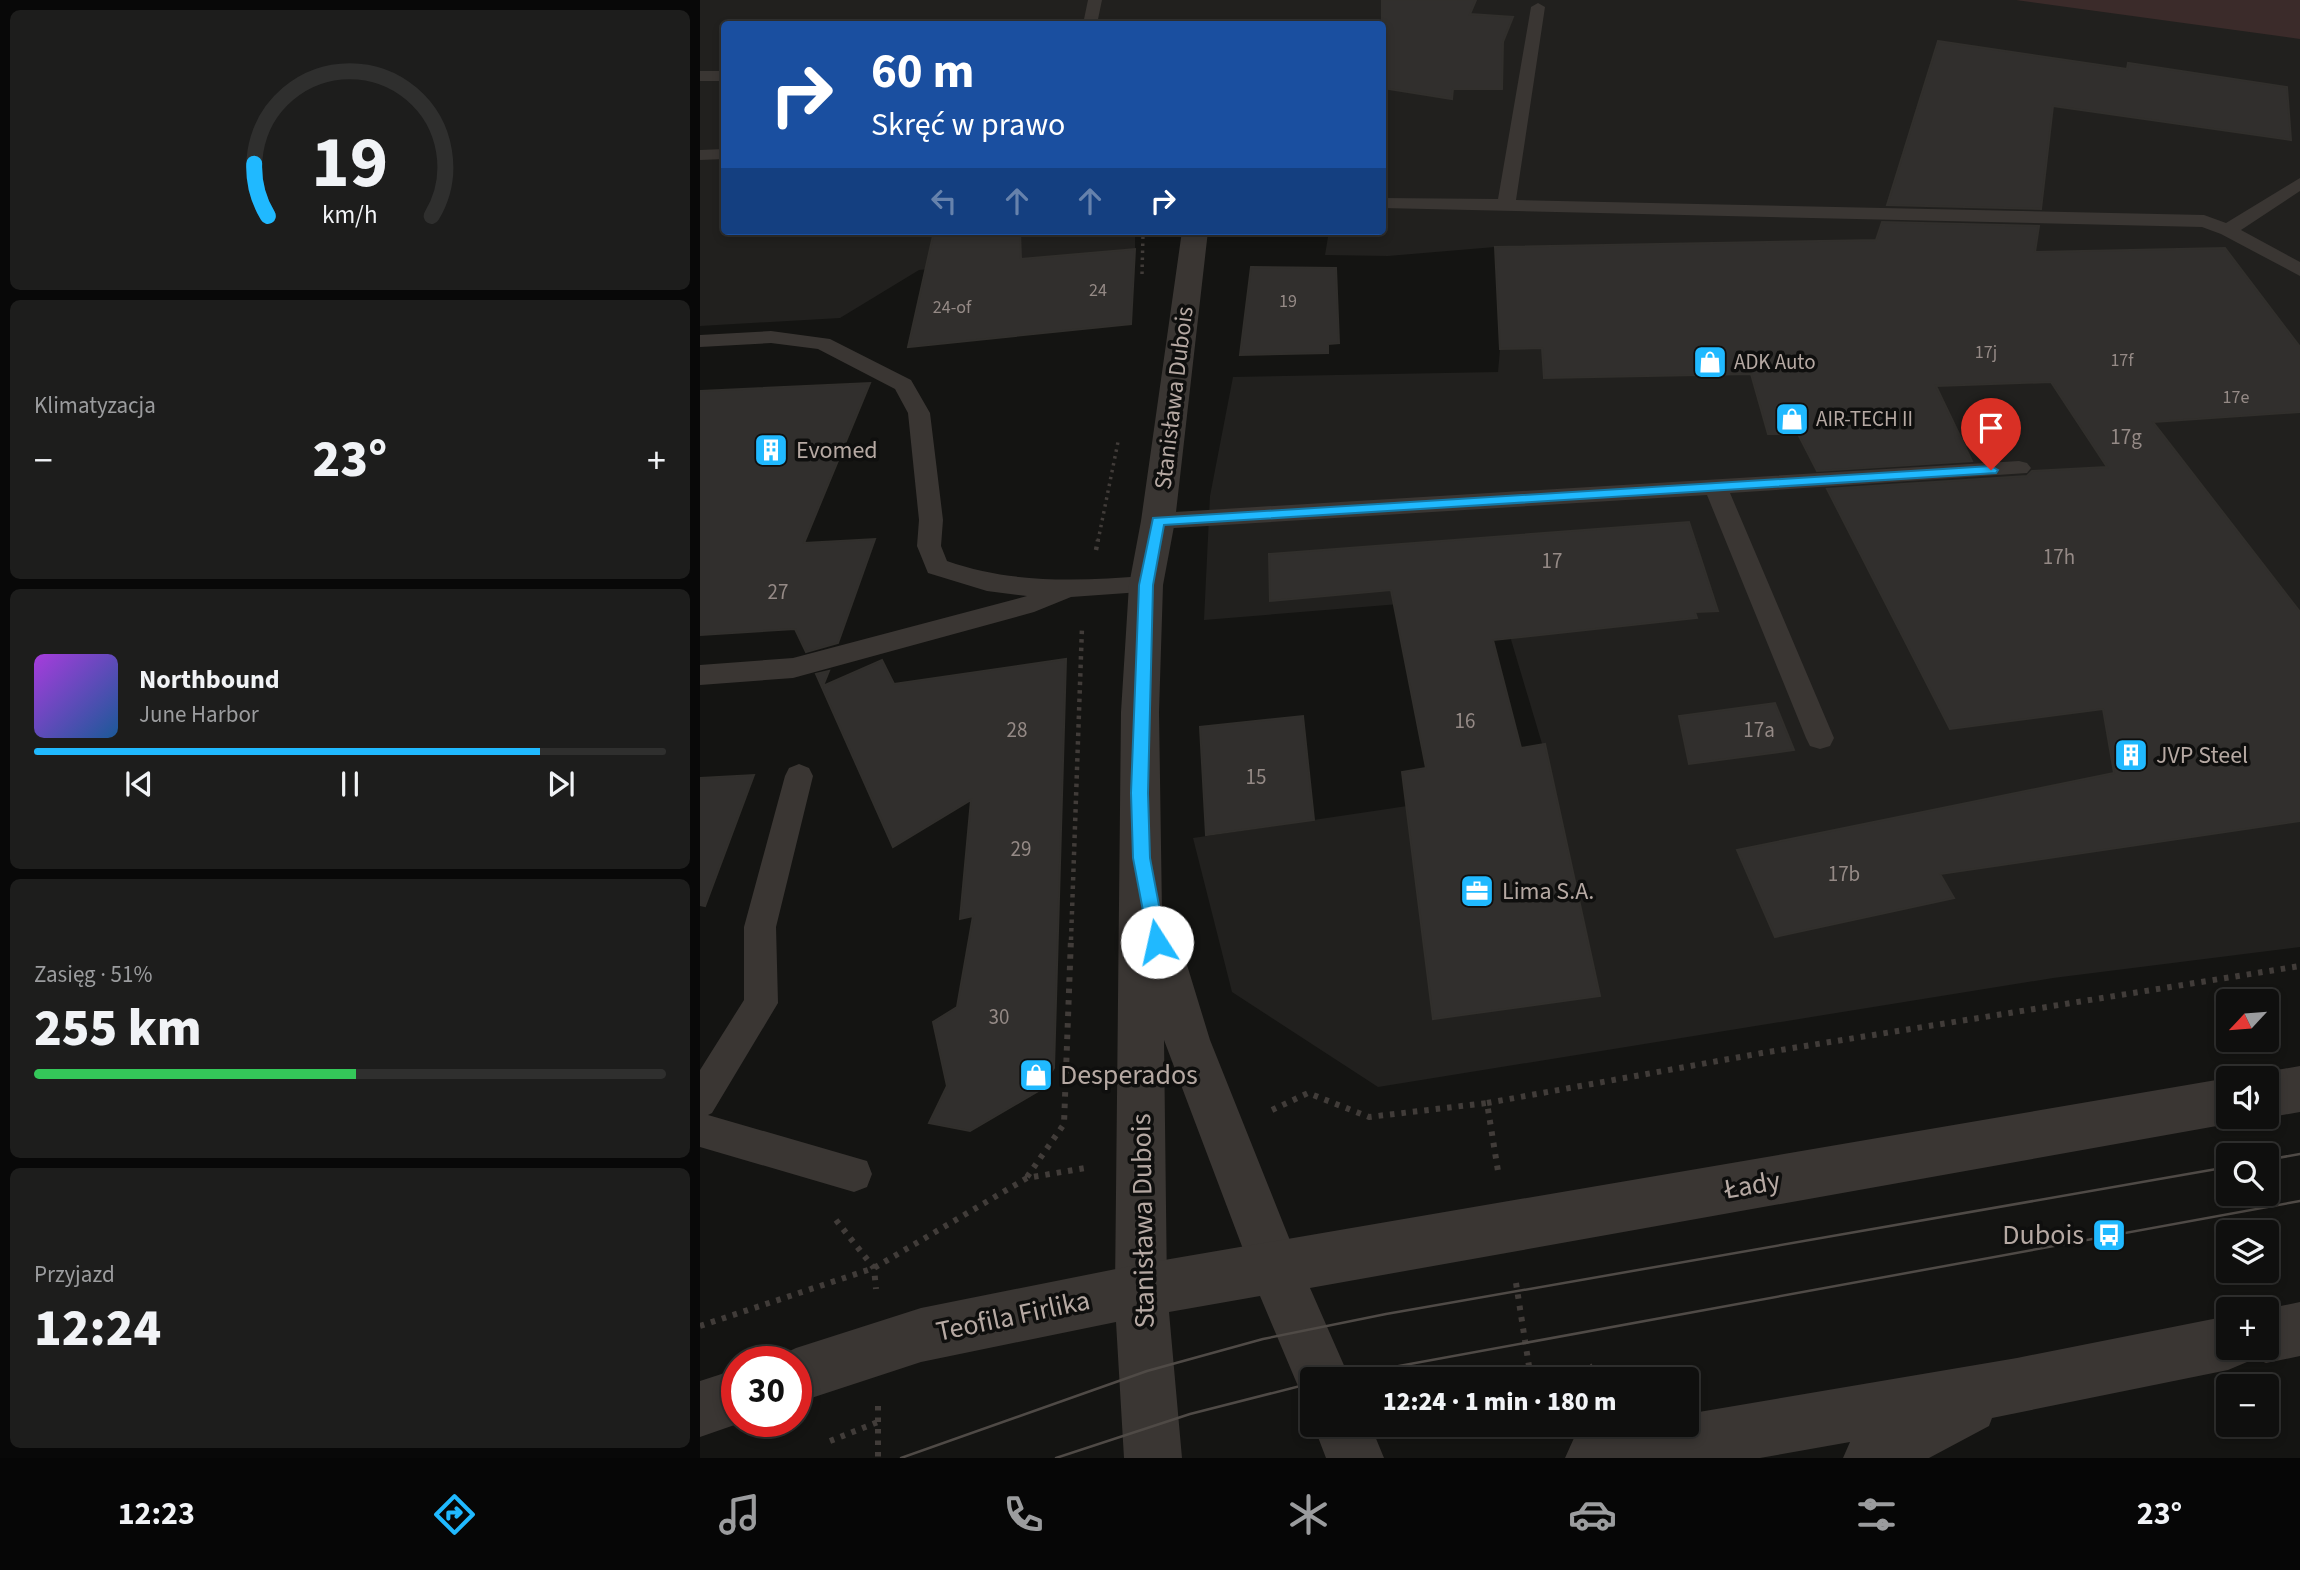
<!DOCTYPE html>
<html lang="pl">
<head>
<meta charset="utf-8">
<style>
  body { margin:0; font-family:"Source Sans 3",sans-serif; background:#1d1d1c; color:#f1f3f6; height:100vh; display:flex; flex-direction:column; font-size:26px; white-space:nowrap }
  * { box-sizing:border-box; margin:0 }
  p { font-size:23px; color:#9b9c9e }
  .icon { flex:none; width:38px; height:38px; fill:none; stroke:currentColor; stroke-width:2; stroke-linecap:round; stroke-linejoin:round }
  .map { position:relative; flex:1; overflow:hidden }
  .sheet { display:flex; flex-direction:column; gap:10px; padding:10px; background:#080808; width:700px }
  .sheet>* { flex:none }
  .banner { position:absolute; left:21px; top:21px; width:665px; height:214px; border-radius:7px; box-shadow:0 4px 10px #0003,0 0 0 2px #2f2f2e; background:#1a4fa0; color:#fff; overflow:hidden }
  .needle { width:46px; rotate:244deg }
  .fabs { position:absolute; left:1516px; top:989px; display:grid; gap:14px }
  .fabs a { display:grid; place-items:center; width:63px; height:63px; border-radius:7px; background:#0f0f0e; box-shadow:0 4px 10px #0003,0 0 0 2px #2f2f2e; font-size:35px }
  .speed { position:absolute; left:21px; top:1346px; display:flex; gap:14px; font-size:35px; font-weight:700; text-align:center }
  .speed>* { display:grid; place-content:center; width:91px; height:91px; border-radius:50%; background:#0f0f0e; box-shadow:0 4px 10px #0003,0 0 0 2px #2f2f2e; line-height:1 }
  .speed .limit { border:10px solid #d22; background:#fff; color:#111 }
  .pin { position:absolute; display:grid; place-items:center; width:60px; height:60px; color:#fff; margin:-72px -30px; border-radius:50% 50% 50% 0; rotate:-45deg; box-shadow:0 0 7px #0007 }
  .pin .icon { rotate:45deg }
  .me { position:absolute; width:77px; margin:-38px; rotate:350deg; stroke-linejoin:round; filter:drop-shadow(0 0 5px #0008) }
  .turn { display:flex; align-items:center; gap:24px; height:147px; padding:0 35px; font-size:32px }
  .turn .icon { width:91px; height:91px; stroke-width:2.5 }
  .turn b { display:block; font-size:49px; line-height:60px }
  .lanes { display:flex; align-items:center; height:66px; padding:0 35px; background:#0003; justify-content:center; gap:35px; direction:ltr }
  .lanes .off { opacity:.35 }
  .big { font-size:52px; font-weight:800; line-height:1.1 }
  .sheet .widget { flex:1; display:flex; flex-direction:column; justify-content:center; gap:10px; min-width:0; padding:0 24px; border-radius:10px; background:#1d1d1c }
  .sheet .dial { align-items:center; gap:0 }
  .dial svg { height:182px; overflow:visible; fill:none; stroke:#2f2f2e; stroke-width:7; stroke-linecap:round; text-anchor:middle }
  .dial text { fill:#f1f3f6; stroke:none }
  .song { display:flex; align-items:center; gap:21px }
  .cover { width:84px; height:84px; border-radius:10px; background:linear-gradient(135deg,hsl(280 70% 55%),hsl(210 70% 35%)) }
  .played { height:7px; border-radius:4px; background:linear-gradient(90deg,#20b9ff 80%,#2f2f2e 80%) }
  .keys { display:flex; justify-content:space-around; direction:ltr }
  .heat { display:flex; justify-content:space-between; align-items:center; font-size:38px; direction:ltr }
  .charge { height:10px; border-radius:5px; background:linear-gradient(90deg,#34c759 51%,#2f2f2e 0) }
  .trip { position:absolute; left:600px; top:1367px; width:399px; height:70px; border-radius:7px; background:#0f0f0e; box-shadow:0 4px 10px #0003,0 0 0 2px #2f2f2e; font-weight:800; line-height:70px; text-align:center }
  .dock { display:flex; height:112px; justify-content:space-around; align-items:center; background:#060606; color:#9b9c9e }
  .dock .icon { width:49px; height:49px }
  .dock .on { color:#20b9ff }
  .dock b { font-size:32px; color:#f1f3f6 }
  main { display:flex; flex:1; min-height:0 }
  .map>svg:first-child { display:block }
  .built { fill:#21201e }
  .water { fill:#3b2b2a }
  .building { fill:#312f2d; stroke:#312f2c; stroke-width:2 }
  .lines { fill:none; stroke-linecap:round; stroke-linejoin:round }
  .path-far3 { stroke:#413c39; stroke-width:2.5; stroke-dasharray:2 3.5; stroke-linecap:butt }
  .path-far2 { stroke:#413c39; stroke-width:3.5; stroke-dasharray:2.5 4.5; stroke-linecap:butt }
  .path-far1 { stroke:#413c39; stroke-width:4.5; stroke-dasharray:3.5 5; stroke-linecap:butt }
  .path { stroke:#413c39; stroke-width:6; stroke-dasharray:4.5 7; stroke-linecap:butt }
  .service { fill:#3a3633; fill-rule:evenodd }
  .minor { fill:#3a3633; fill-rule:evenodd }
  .tertiary { fill:#3a3633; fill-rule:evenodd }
  .tram { stroke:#4f4a46; stroke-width:2.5 }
  .route { fill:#20b9ff; stroke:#1578a6; stroke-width:2 }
  .labels { text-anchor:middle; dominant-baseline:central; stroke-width:7; stroke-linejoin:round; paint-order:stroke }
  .far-number-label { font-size:18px; fill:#958a86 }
  .far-poi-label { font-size:21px; fill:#b6a9a3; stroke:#0f0f0e; text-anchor:start }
  .number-label { font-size:21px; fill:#958a86 }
  .street-label { font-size:24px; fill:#b6a9a3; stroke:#0f0f0e }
  .poi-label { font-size:24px; fill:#b6a9a3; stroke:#0f0f0e; text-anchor:start }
  .near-poi-label { font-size:28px; fill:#b6a9a3; stroke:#0f0f0e; text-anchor:start }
  .near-street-label { font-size:28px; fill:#b6a9a3; stroke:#0f0f0e }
</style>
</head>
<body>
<main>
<section class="sheet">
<div class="widget dial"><svg viewBox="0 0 100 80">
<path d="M14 69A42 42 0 1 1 86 69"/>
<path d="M14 69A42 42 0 0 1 8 46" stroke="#20b9ff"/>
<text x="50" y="56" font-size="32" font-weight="700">19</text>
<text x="50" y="72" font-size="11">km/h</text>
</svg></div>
<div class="widget"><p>Klimatyzacja</p>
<div class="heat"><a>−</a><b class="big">23°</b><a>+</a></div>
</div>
<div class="widget">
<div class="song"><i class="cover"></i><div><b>Northbound</b><p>June Harbor</p></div></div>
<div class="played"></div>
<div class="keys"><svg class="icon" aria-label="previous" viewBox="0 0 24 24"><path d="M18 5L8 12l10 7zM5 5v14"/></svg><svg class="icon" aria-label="pause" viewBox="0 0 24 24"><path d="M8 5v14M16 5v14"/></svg><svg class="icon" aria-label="next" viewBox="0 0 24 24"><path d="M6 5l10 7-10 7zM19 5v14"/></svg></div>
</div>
<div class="widget"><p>Zasięg · 51%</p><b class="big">255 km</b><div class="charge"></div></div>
<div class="widget"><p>Przyjazd</p><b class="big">12:24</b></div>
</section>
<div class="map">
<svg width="1600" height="1458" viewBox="0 0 1600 1458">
  <rect width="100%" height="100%" fill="#141412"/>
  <path class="built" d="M 0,0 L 1370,0 L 1600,32 L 1600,947 L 1353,978 L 678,1087 L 532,992 L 493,838 L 854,784 L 798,596 L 504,620 L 510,496 L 533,377 L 798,372 L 800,349 L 795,247 L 688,256 L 625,255 L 629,231 L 682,231 L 682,24 L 24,24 L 24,231 L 435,231 L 435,249 L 219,270 L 140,318 L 0,326 Z"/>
  <path class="water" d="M 1316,0 L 1600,0 L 1600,39 Z"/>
  <path class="building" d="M 682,0 L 776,0 L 770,14 L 813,17 L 803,42 L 802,89 L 753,89 L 752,99 L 682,88 Z
    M 1238,41 L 1427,69 L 1428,63 L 1587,87 L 1591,140 L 1353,106 L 1341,209 L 1187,205 Z
    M 1182,222 L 1339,226 L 1335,252 L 1525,248 L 1600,347 L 1600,412 L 1453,422 L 1600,612 L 1600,821 L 1240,874 L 1254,898 L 1075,937 L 1037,850 L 1414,773 L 1403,709 L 1250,729 L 1127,489 L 1327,476 L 1332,471 L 1407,467 L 1351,382 L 1236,386 L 1272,461 L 1117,471 L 1098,434 L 1068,434 L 1051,374 L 844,378 L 842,348 L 800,349 L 795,247 L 1176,240 Z
    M 234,231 L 320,231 L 321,259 L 435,249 L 431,324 L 208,347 Z
    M 551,267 L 636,268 L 639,343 L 628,344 L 628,353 L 540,355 Z
    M 170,383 L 104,543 L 175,539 L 138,643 L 106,652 L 95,629 L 0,635 L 0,391 Z
    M 989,522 L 1018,611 L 995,612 L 997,618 L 793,640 L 821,748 L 845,744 L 900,996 L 733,1019 L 702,772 L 726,768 L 691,590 L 570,601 L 569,554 Z
    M 366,659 L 354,1068 L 340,1090 L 270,1131 L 229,1123 L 247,1086 L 233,1022 L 257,1007 L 273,916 L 260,919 L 271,800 L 193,847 L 116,674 L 129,671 L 123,686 L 182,660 L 194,684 Z
    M 1075,703 L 1094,750 L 989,764 L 979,716 Z
    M 603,716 L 614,820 L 506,835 L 500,727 Z
    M 54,775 L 5,906 L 0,905 L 0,778 Z"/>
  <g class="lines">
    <path class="path-far3" d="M 443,236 L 443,231"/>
    <path class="path-far2" d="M 442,274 L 443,234
      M 398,541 L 418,442"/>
    <path class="path-far1" d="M 396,550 L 398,540
      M 371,940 L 382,627"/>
    <path class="path" d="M 787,1103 L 1062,1053 L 1600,966
      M 572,1110 L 608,1093 L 669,1117 L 787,1103 L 798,1171
      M 327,1177 L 364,1124 L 371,938
      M 136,1220 L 174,1268 L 176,1289
      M 816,1283 L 831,1379
      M 0,1326 L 174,1268 L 327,1178 L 385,1168
      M 872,1379 L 893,1366
      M 178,1406 L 178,1458
      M 838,1424 L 840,1436
      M 130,1441 L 178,1422"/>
    <path class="service" d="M 388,0 L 402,0 L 397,24 L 383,24 Z
      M 838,3 L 845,7 L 816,200 L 1504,215 L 1526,223 L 1600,178 L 1600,191 L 1541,230 L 1600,262 L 1600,276 L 1521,234 L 1502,227 L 682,208 L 682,198 L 798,199 L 831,7 Z
      M 0,71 L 24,71 L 24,81 L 0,81 Z
      M 24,149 L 24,159 L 0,160 L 0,150 Z
      M 71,331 L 130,339 L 211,380 L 230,413 L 243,520 L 241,546 L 247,561 C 312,584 379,581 446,576 L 455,579 L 459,585 L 455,591 L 371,597 L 334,612 L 93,678 L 0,685 L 0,665 L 93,658 L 327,596 L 287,591 L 228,573 L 217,546 L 219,520 L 208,413 L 195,389 L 118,349 L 71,343 L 0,347 L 0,335 Z
      M 1319,461 L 1327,463 L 1331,468 L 1327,473 L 1030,493 L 1134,738 L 1130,746 L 1120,749 L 1110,746 L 1106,738 L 1007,495 L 458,529 L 449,527 L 446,521 L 449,515 L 458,513 Z
      M 99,764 L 109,768 L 113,776 L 76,927 L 78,1003 L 12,1113 L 8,1115 L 167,1161 L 172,1174 L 167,1187 L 154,1192 L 0,1147 L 0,1070 L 44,1000 L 44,927 L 85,776 L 89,768 Z"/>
    <path class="minor" d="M 482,231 L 508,231 L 475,521 L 463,585 L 459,712 L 462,913 L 469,915 L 476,929 L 510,1040 L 601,1268 L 593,1286 L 575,1294 L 557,1286 L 464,1040 L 467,1290 L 460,1309 L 441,1316 L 422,1309 L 415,1290 L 421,712 L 429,585 L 441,521 Z"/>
    <path class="tertiary" d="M 1600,1066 L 1600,1112 L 1566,1118 L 1562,1116 L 1566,1116 L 1566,1078 L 1551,1078 L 1566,1072 Z
      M 1528,1078 L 1528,1116 L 1545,1116 L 1528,1124 L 610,1288 L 650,1379 L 612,1379 L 612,1403 L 603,1398 L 560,1296 L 469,1312 L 482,1458 L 424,1458 L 416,1322 L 221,1362 L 96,1403 L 96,1362 L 74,1362 L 77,1357 L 96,1348 L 221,1308 L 441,1264 Z
      M 1600,1302 L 1600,1356 L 1566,1363 L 1550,1356 L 1547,1362 L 1528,1370 L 1292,1418 L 1289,1426 L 1229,1458 L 1143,1458 L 1150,1442 L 1060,1458 L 865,1458 L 874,1438 C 911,1422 948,1424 987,1424 L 987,1414 L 1317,1358 L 1528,1316 L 1528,1348 L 1566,1348 L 1566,1309 Z
      M 37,1369 L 37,1421 L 46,1421 L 0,1437 L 0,1381 Z
      M 613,1424 L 670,1424 L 684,1458 L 626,1458 Z"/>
    <path class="tram" d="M 1566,1160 L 1600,1154
      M 628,1379 L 1600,1201
      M 201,1458 L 447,1371 L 563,1339 L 686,1314 L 1528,1167
      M 356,1458 L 490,1414 L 612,1383"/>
  </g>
  <path class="route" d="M 1291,466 L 1298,470 L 1296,473 L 464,525 L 453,585 L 448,793 L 450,858 L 466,942 L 463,948 L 457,950 L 450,948 L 433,858 L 431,793 L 439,585 L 453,518 Z"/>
  <defs>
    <g id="shop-square" transform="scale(1.75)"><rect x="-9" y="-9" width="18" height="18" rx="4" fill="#20b9ff" stroke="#0f0f0e"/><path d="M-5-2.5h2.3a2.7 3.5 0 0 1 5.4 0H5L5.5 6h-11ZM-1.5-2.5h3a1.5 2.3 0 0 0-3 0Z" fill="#fff"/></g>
    <g id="building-square" transform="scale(1.75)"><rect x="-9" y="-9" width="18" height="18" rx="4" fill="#20b9ff" stroke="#0f0f0e"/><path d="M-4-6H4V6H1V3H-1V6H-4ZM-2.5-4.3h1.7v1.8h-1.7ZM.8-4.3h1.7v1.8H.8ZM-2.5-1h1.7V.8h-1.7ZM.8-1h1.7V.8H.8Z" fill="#fff"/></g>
    <g id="office-square" transform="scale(1.75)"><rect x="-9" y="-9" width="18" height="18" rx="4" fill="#20b9ff" stroke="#0f0f0e"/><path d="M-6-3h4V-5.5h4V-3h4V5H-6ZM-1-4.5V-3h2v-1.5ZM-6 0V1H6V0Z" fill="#fff"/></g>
    <g id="bus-square" transform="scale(1.75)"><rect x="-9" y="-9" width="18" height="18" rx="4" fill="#20b9ff" stroke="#0f0f0e"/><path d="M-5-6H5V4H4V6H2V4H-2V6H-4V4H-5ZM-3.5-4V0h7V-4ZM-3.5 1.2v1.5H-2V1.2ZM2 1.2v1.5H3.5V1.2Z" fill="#fff"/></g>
  </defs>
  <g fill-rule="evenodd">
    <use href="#shop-square" x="1010" y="362"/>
    <use href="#shop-square" x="1092" y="419"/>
    <use href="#building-square" x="71" y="450"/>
    <use href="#building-square" x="1431" y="755"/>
    <use href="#office-square" x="777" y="891"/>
    <use href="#shop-square" x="336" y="1075"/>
    <use href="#bus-square" x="1409" y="1235"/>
  </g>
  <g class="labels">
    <g class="far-number-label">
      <text x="398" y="290">24</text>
      <text x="588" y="301">19</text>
      <text x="252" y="307">24-of</text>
      <text x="1286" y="352">17j</text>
      <text x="1422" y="360">17f</text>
      <text x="1536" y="397">17e</text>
    </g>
    <g class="far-poi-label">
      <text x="1034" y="362">ADK Auto</text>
      <text x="1116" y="419">AIR-TECH II</text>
    </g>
    <g class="number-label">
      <text x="1426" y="437">17g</text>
      <text x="1359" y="557">17h</text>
      <text x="852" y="561">17</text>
      <text x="78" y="592">27</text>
      <text x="765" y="721">16</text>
      <text x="317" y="730">28</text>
      <text x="1059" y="730">17a</text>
      <text x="556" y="777">15</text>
      <text x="321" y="849">29</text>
      <text x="1144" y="874">17b</text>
      <text x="299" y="1017">30</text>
    </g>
    <g class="street-label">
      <text transform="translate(474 398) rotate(-83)">Stanisława Dubois</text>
    </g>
    <g class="poi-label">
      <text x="96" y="450">Evomed</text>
      <text x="1456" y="755">JVP Steel</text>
      <text x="802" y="891">Lima S.A.</text>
    </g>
    <g class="near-poi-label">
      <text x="360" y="1075">Desperados</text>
      <text x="1384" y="1235" text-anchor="end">Dubois</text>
    </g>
    <g class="near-street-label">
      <text transform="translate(1052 1185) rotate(-10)">Łady</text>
      <text transform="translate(443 1221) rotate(-91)">Stanisława Dubois</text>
      <text transform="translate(313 1316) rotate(-12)">Teofila Firlika</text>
    </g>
  </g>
</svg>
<div class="fabs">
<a><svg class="needle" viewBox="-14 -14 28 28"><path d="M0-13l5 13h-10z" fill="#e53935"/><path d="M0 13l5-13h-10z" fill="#9b9c9e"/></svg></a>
<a><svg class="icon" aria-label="sound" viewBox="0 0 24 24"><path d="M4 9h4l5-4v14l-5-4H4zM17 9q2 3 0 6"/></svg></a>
<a><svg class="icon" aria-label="search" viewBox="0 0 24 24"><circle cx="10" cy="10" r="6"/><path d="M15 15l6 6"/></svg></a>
<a><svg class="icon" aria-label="layers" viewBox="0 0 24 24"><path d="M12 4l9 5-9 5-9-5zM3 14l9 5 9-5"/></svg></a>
<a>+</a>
<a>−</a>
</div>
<div class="speed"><div class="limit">30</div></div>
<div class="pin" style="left:1291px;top:470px;background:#d93025"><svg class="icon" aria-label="arrive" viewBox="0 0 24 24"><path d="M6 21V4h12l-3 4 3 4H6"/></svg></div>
<svg class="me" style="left:457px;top:942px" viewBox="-20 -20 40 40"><circle r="19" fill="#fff"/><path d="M0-13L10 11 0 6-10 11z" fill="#20b9ff"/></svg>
<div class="trip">12:24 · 1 min · 180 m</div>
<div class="banner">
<div class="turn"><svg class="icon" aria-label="right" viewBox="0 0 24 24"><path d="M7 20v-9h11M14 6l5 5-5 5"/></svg><div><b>60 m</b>Skręć w prawo</div></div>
<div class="lanes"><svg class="icon off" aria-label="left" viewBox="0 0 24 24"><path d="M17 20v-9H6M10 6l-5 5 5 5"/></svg><svg class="icon off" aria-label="ahead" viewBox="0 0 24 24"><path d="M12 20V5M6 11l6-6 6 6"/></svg><svg class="icon off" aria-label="ahead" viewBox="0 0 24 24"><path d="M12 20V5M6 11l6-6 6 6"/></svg><svg class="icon" aria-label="right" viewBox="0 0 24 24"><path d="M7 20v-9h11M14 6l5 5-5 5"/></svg></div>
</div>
</div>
</main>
<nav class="dock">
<b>12:23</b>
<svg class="icon on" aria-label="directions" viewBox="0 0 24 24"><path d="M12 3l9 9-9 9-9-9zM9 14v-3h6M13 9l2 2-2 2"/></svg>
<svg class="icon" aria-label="music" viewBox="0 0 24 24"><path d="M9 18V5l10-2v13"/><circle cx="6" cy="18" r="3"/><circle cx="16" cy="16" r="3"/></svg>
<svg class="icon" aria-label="phone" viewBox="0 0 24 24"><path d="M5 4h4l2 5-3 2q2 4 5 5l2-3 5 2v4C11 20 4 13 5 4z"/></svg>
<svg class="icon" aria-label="climate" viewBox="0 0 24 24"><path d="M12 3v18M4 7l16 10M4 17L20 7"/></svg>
<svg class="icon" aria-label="car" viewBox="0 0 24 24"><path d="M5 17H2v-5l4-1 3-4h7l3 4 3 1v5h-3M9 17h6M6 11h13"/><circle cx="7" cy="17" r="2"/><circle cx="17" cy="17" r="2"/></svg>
<svg class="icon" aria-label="filters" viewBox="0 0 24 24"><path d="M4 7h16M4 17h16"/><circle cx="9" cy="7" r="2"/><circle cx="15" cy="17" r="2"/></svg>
<b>23°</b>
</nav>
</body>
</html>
